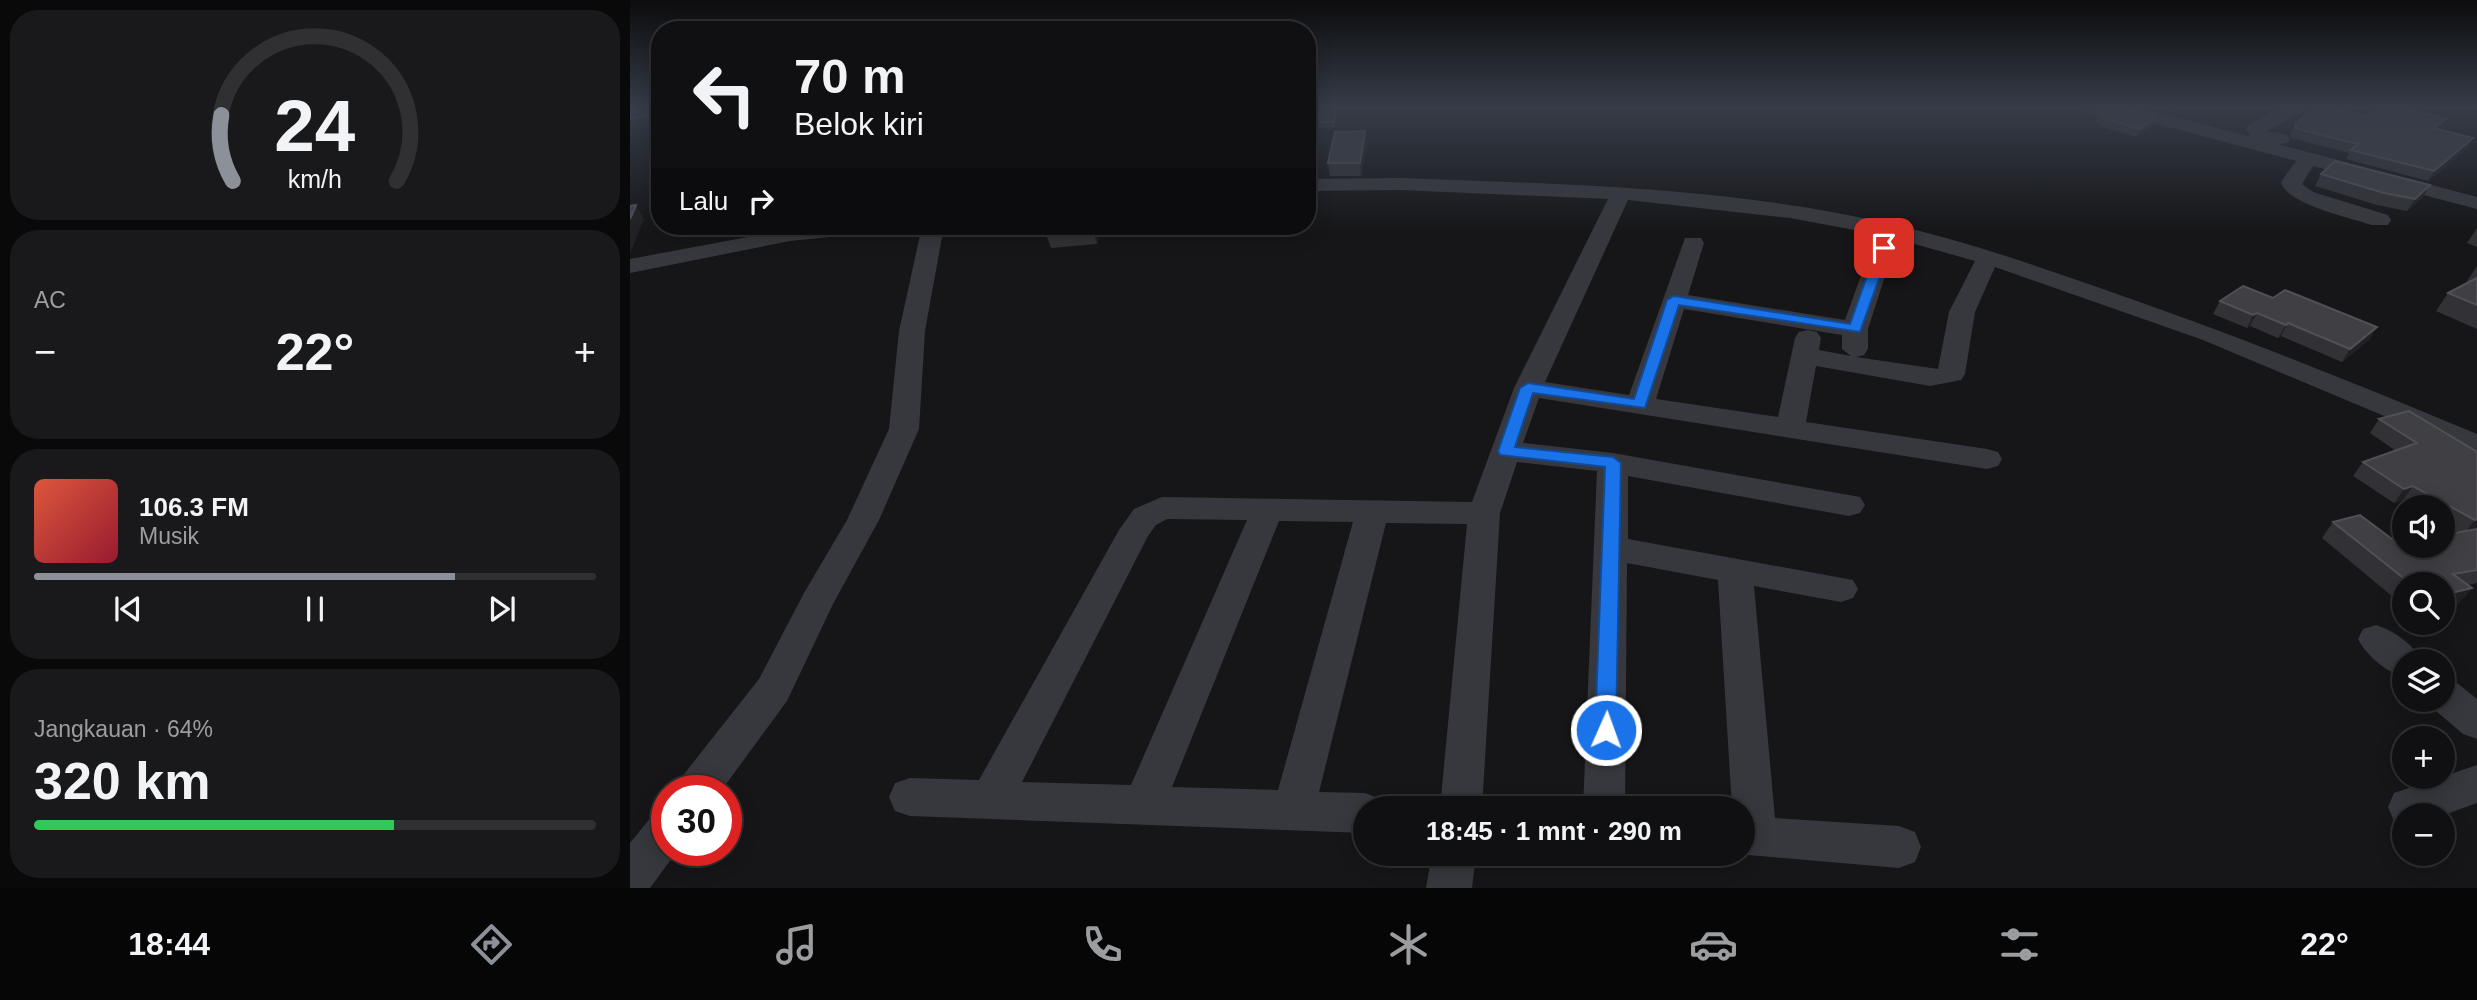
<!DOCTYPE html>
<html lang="id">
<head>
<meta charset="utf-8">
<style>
  body { margin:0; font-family:Arial,sans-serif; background:#19191b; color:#f1f3f6; height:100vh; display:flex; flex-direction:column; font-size:26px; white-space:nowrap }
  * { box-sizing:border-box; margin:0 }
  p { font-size:23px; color:#9c9d9f }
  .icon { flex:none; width:38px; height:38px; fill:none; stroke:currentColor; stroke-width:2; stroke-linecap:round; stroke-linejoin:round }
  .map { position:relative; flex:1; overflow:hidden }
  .sheet { display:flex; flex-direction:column; gap:10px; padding:10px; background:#09090a; width:630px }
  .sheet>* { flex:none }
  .banner { position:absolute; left:21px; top:21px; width:665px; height:214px; border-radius:28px; box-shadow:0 4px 18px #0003,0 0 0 2px #303032; background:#101012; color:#f1f3f6; overflow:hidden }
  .controls { position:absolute; left:1762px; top:495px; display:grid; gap:14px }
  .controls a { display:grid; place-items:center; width:63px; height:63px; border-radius:50%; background:#101012; box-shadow:0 4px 18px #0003,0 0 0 2px #303032; font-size:35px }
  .speed { position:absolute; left:21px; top:775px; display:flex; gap:14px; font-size:35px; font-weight:700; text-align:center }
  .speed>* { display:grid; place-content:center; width:91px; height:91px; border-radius:50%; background:#101012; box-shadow:0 4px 18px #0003,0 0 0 2px #303032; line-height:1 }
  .speed .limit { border:10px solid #d22; background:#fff; color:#111 }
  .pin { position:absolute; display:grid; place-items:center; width:60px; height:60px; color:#fff; margin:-30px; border-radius:14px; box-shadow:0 4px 10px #0006 }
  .me { position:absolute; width:77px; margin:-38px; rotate:2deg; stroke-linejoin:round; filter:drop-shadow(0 0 5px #0008) }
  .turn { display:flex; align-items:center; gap:24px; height:147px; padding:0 28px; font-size:32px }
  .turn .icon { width:91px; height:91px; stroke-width:2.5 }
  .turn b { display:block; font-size:49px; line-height:60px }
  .then { display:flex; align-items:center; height:66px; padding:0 28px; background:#0003; gap:14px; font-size:26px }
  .big { font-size:52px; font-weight:600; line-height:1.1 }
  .sheet .tile { flex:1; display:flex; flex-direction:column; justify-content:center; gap:10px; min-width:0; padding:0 24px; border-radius:28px; background:#19191b }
  .sheet .dial { align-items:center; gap:0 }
  .dial svg { height:182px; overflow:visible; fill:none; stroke:#303032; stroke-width:7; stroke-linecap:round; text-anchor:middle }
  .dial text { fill:#f1f3f6; stroke:none }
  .song { display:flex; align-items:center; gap:21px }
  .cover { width:84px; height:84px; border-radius:10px; background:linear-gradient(135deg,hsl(10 70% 55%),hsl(350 70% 35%)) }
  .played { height:7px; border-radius:4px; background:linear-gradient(90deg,#8c9099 75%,#303032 75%) }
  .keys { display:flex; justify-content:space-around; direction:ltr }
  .heat { display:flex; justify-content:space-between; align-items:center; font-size:38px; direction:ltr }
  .charge { height:10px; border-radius:5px; background:linear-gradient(90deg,#34c759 64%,#303032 0) }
  .trip { position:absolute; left:723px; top:796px; width:402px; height:70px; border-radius:35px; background:#101012; box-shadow:0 4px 18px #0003,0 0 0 2px #303032; font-weight:600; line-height:70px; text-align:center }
  .tabs { display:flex; height:112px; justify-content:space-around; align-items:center; background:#060607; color:#9c9d9f }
  .tabs .icon { width:49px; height:49px }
  .tabs .on { color:#8c9099 }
  .tabs b { font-size:32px; color:#f1f3f6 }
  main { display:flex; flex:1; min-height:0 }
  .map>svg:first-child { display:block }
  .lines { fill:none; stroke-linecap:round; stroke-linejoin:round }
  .minor { fill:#37383d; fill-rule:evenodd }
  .wall { fill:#323236 }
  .shaded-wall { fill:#212124 }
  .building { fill:#3f3f44; stroke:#4f5156; stroke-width:2 }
  .route { fill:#1a73e8; stroke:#114b97; stroke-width:2 }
</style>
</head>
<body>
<main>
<section class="sheet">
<div class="tile dial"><svg viewBox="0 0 100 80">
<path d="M14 69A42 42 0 1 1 86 69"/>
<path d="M14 69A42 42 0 0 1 9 40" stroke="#8c9099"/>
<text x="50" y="56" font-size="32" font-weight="700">24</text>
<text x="50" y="72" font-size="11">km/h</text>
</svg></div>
<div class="tile"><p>AC</p>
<div class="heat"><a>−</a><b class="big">22°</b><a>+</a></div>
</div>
<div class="tile">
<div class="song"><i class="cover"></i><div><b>106.3 FM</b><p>Musik</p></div></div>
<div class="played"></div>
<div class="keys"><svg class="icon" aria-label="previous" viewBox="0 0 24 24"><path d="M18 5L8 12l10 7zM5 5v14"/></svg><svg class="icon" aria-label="pause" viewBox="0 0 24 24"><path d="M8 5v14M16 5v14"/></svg><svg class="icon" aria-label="next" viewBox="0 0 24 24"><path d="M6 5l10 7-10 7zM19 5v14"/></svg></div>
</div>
<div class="tile"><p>Jangkauan · 64%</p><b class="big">320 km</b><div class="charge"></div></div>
</section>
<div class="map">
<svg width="1847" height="888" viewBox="0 0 1847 888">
  <rect width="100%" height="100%" fill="#161618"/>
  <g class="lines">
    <path class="minor" d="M 1476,107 L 1507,107 L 1621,137 L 1616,129 L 1618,125 L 1651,107 L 1681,107 L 1636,131 L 1657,135 L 1660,139 L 1657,143 L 1648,144 L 1847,197 L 1847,209 L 1683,166 L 1672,184 L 1683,192 L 1758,215 L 1761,220 L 1758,225 L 1742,225 C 1721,218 1656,204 1651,182 L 1666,161 L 1479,111 Z
      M 770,178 C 934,184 1100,187 1261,224 C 1332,240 1401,264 1470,288 C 1598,332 1722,382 1847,434 L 1847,455 L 1573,340 L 1365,267 L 1345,312 L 1335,374 L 1331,380 L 1300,386 L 1186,366 L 1176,422 L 1357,449 L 1368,452 L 1372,459 L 1368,466 L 1357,469 L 909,398 L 893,443 L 983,453 L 1230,497 L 1235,505 L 1230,513 L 1219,516 L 998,476 L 998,539 L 1223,580 L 1228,589 L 1223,598 L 1211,602 L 1124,586 L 1145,818 L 1269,826 L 1285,832 L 1291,847 L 1285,862 L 1269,868 L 1107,854 L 1113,854 L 1113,808 L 1102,808 L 1088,580 L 997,563 L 995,808 L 953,808 L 967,471 L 887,462 L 870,513 L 852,808 L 810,808 L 837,524 L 756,523 L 689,792 L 735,793 L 750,799 L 754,808 L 735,808 L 735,833 L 280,816 L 265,811 L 259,797 L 265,783 L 280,778 L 349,780 L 489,530 L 504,509 L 532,497 L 842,502 L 884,388 L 978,199 L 770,190 L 677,191 L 677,179 ZM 998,200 L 1160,218 L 1246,234 L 1215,320 L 1058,295 L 1074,243 L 1071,238 L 1055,238 L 999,395 L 915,382 ZM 1267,239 L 1345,261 L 1319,312 L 1308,369 L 1226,357 L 1234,355 L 1238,349 L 1238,329 ZM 1054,309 L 1212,335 L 1212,349 L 1221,356 L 1189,350 L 1191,338 L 1187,332 L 1178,330 L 1169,332 L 1165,338 L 1148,417 L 1026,399 ZM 537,519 L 617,520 L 501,785 L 392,782 L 518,536 L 526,525 ZM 649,521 L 723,522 L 648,790 L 542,787 Z
      M 176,226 L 251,226 L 248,231 L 240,233 L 160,241 L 0,273 L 0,259 Z
      M 292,226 L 314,226 L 295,331 L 289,429 L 249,520 L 203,604 L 157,701 L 91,791 L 45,791 L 51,778 L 129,679 L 174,593 L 217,520 L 259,429 L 269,331 Z
      M 1746,625 C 1764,631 1784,644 1792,662 L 1774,662 L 1774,677 C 1756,672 1737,656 1728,639 L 1733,629 Z
      M 1813,678 L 1827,683 L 1847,699 L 1847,739 L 1833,734 L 1799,705 L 1797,700 L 1813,700 Z
      M 1847,765 L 1847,803 L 1811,816 L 1774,816 L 1774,825 L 1764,821 L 1758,807 L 1764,793 Z
      M 37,810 L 37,850 L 48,850 L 20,888 L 0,888 L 0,843 L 22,816 Z
      M 802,854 L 846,854 L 842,888 L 796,888 Z"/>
  </g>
  <path class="wall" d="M 677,107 L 709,107 L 705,128 L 677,129 Z
    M 1430,107 L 1490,107 L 1527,117 L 1523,126 L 1507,137 L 1469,126 L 1470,124 L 1464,122 L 1466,116 Z
    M 1519,107 L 1549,107 L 1541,113 Z
    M 1738,116 L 1810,129 L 1838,148 L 1798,181 L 1716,159 L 1719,153 L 1662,138 L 1660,135 L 1665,125 Z
    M 737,144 L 731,176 L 700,176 L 698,163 Z
    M 1691,174 L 1793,197 L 1777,211 L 1747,205 L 1685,186 Z
    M 419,226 L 473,226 L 467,244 L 421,248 L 416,234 Z
    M 1847,228 L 1847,247 L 1837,243 Z
    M 1847,266 L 1847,329 L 1806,311 L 1818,293 L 1839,282 L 1837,281 Z
    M 1643,298 L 1747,327 L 1739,340 L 1712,362 L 1651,336 L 1648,338 L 1620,326 L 1617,328 L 1583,314 L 1590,301 Z
    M 1749,419 L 1847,452 L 1847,527 L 1841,530 L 1847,529 L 1847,583 L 1838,585 L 1842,588 L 1828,604 L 1813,584 L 1774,584 L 1774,606 L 1692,538 L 1703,522 L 1766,542 L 1828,532 L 1813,523 L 1813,508 L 1786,508 L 1773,500 L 1764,503 L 1723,476 L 1733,462 L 1766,451 L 1740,433 Z"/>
  <path class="shaded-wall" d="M 23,107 L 27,114 L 28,123 L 0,128 L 0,119 Z
    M 707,107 L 709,107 L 705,128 L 704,122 Z
    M 1543,107 L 1549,107 L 1541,113 Z
    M 1527,117 L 1523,126 L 1507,137 L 1510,129 Z
    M 1816,119 L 1810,129 L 1799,138 L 1804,128 Z
    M 735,131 L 737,144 L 731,176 L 730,163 Z
    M 1843,138 L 1838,148 L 1798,181 L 1804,171 Z
    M 1800,185 L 1793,197 L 1777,211 L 1785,199 Z
    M 6,205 L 14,219 L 0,254 L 0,219 Z
    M 464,226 L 473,226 L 467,244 L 463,230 Z
    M 1627,313 L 1620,326 L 1617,328 L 1623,315 Z
    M 1658,323 L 1651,336 L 1648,338 L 1656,325 Z
    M 1747,327 L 1739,340 L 1712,362 L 1720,349 Z
    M 1783,486 L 1773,500 L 1764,503 L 1774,489 Z
    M 1847,519 L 1847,527 L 1833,535 L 1845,520 Z
    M 1842,588 L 1828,604 L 1813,608 L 1813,595 Z"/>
  <path class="building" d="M 15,107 L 23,107 L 24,115 L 0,119 L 0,110 Z
    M 677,107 L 707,107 L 704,122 L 677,122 Z
    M 1467,107 L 1490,107 L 1527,117 L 1510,129 L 1472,118 L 1474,116 L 1467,114 L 1474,109 Z
    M 1683,107 L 1698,107 L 1738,116 L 1751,107 L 1769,107 L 1816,119 L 1804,128 L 1843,138 L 1804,171 L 1721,150 L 1728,144 L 1667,129 L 1665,125 Z
    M 735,131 L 730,163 L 698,163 L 705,132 Z
    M 1705,161 L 1800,185 L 1785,199 L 1754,193 L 1691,174 Z
    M 6,205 L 0,219 L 0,206 Z
    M 419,226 L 464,226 L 463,230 L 416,234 Z
    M 1847,278 L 1847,305 L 1818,293 Z
    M 1613,286 L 1643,298 L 1655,290 L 1747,327 L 1720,349 L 1658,323 L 1656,325 L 1627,313 L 1623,315 L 1590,301 Z
    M 1779,411 L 1847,452 L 1847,519 L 1845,520 L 1783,486 L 1774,489 L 1733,462 L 1787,443 L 1749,419 Z
    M 1730,515 L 1766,542 L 1774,541 L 1774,546 L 1813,546 L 1813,535 L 1847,529 L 1847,570 L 1823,574 L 1842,588 L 1813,595 L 1813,584 L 1781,584 L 1703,522 Z"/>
  <linearGradient id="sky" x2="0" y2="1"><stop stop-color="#0c0c0d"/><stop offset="0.46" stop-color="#363c48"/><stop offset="1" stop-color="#363c48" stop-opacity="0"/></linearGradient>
  <rect width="1847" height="232" fill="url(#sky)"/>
  <path class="route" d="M 1254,245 L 1260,248 L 1230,332 L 1049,305 L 1015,408 L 903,393 L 885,447 L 983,457 L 991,463 L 986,730 L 983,737 L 976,739 L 968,737 L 965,730 L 975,467 L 870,455 L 868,451 L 890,388 L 898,383 L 1004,399 L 1037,300 L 1044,296 L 1220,324 L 1247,248 Z"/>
</svg>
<div class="controls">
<a><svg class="icon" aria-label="sound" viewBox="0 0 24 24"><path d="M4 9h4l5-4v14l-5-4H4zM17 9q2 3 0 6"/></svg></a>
<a><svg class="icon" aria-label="search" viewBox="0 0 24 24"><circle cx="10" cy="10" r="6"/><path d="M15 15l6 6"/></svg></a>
<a><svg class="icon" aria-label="layers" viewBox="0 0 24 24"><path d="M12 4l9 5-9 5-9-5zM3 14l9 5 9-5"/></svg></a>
<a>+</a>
<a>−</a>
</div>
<div class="speed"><div class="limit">30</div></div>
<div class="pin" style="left:1254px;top:248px;background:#d93025"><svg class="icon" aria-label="arrive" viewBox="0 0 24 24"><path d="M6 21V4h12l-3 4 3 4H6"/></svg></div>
<svg class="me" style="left:976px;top:730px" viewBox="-20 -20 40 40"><circle r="17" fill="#1a73e8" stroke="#fff" stroke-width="3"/><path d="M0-11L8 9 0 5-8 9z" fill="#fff"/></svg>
<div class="trip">18:45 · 1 mnt · 290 m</div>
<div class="banner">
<div class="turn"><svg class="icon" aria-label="left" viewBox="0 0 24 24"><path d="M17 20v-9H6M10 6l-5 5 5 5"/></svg><div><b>70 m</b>Belok kiri</div></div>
<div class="then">Lalu<svg class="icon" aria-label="right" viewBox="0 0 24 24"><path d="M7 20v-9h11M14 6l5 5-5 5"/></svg></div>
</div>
</div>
</main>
<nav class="tabs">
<b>18:44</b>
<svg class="icon on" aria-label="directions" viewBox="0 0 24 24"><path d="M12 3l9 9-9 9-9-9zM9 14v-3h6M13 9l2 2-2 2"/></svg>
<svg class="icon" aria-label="music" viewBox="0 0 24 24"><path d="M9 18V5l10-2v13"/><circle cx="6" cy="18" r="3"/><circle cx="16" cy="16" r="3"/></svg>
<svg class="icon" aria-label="phone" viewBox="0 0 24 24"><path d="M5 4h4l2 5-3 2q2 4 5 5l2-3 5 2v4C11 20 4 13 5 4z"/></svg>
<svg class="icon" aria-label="climate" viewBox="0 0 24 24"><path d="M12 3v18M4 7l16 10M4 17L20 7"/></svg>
<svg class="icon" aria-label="car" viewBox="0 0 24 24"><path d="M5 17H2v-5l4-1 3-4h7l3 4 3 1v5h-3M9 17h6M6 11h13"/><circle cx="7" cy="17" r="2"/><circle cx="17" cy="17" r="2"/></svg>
<svg class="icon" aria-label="filters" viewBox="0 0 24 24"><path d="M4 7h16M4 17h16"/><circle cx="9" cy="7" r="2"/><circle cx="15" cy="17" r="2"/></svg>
<b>22°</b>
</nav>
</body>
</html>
